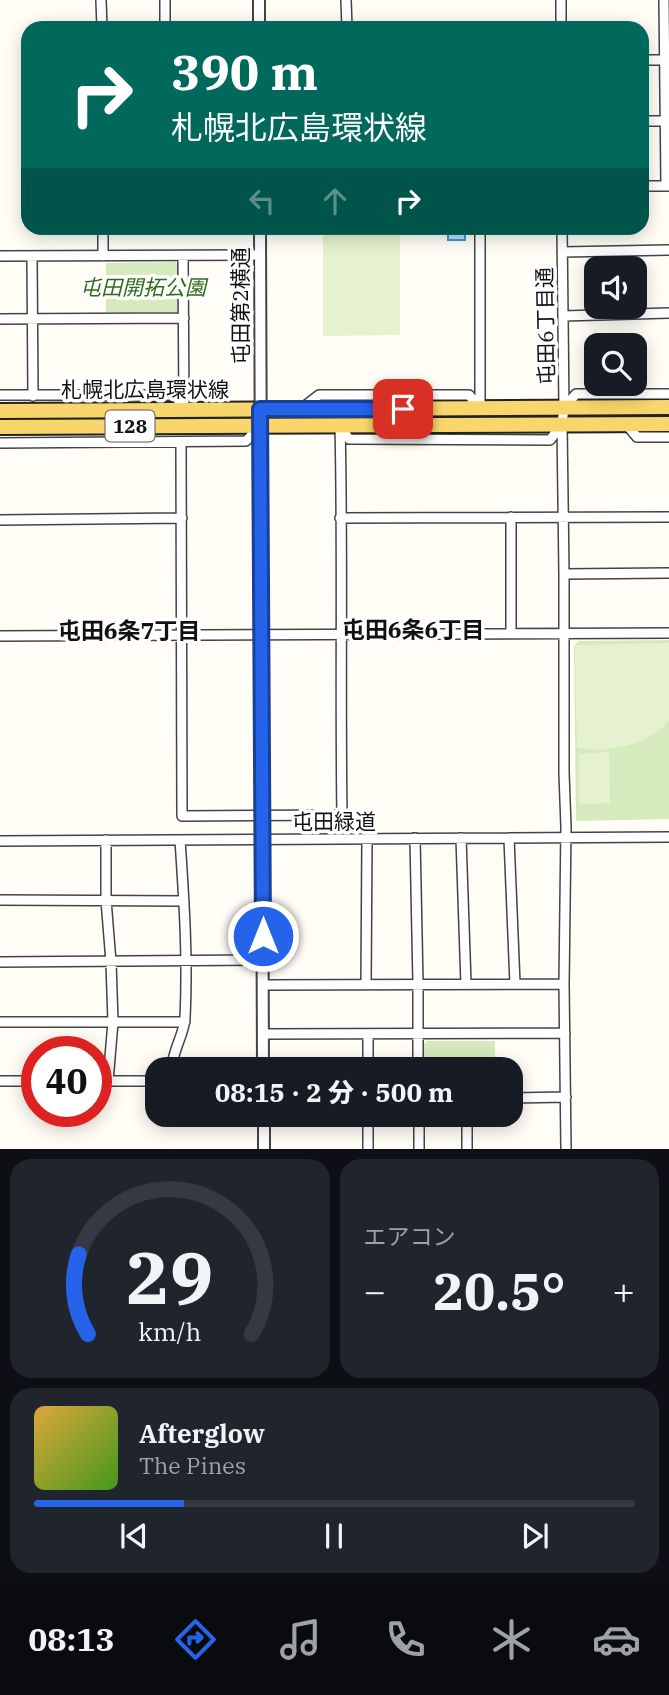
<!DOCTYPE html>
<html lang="ja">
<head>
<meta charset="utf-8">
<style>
  body { margin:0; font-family:"IBM Plex Serif","Noto Sans JP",serif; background:#20242c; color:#f1f3f6; height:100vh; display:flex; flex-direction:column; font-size:26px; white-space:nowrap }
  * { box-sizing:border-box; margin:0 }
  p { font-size:23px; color:#9ea1a6 }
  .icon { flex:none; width:38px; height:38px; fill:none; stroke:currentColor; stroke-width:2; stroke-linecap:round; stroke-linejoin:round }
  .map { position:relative; height:1149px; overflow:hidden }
  .side { display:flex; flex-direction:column; gap:10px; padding:10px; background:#0d0f14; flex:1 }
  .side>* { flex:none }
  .banner { position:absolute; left:21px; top:21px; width:628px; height:214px; border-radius:21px; box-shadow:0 4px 18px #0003; background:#00695c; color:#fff; overflow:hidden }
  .controls { position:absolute; left:584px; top:256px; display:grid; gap:14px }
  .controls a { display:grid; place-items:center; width:63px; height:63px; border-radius:14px; background:#171b24; box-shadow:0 4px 18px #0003; font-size:35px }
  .speed { position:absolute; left:21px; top:1036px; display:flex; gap:14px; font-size:35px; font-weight:700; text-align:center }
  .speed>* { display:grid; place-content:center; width:91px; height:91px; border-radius:50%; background:#171b24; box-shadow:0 4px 18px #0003; line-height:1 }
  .speed .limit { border:10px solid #d22; background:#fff; color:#111 }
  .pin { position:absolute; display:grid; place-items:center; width:60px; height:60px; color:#fff; margin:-30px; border-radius:14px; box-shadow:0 4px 10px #0006 }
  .me { position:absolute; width:77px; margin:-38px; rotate:0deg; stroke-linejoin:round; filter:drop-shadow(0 0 5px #0008) }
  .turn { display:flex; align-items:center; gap:24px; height:147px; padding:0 35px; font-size:32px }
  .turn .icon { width:91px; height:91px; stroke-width:2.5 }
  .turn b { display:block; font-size:49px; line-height:60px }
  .lanes { display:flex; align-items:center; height:66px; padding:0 35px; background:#0003; justify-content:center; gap:35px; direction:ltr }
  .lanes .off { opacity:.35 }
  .big { font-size:52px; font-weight:800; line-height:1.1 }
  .side .widget { flex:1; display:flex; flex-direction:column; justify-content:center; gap:10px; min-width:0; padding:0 24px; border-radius:21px; background:#20242c }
  .side .dial { align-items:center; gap:0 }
  .dial svg { height:182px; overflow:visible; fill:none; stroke:#363941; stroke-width:7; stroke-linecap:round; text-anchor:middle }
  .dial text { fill:#f1f3f6; stroke:none }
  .song { display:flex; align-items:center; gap:21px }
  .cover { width:84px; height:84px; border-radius:10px; background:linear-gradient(135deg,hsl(40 70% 55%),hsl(100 70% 35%)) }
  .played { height:7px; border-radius:4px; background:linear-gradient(90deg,#2563eb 25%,#363941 25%) }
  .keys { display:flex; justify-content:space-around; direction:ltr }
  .heat { display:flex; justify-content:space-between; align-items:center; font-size:38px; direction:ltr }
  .side .tiles { flex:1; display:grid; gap:10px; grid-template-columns:1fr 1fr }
  .widget:last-child { grid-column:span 2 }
  .trip { position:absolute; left:145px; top:1057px; width:378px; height:70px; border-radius:21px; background:#171b24; box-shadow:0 4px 18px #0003; font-weight:800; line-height:70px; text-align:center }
  .dock { display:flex; height:112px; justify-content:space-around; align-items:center; background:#090b0e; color:#9ea1a6 }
  .dock .icon { width:49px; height:49px }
  .dock .selected { color:#2563eb }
  .dock b { font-size:32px; color:#f1f3f6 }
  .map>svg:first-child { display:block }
  .green { fill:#d5ebbd }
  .pitch { fill:#e6f2cf }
  .water { fill:#b9e0f7; stroke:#3f96cf; stroke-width:2 }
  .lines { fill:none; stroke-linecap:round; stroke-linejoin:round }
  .minor-casing { stroke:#444; stroke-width:12 }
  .tertiary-casing { stroke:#444; stroke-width:14 }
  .primary-casing { stroke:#222; stroke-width:18 }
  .minor { stroke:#fff; stroke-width:9 }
  .tertiary { stroke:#fff; stroke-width:10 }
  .primary { stroke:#f9d66b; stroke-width:14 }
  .route-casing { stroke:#184099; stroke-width:18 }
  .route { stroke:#2563eb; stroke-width:12 }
  .labels { text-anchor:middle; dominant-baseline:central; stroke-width:7; stroke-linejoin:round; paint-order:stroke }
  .shield { fill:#fff; stroke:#585858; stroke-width:2 }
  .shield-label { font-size:19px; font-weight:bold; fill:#111 }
  .park-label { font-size:21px; font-style:italic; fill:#2f6b1f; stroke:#fff }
  .street-label { font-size:21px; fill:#111; stroke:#fff }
  .neighbourhood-label { font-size:23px; font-weight:bold; fill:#111; stroke:#fff }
</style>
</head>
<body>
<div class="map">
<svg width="669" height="1149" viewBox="0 0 669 1149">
  <rect width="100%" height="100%" fill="#fffdf5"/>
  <path class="green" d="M 175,262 L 178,265 L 179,309 L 177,312 L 106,312 L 106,263 Z
    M 669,640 L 669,819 L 576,821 L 574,646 L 579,641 Z
    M 427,1041 L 495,1041 L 495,1069 L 424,1069 L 424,1044 Z"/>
  <path class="pitch" d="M 323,228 L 400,228 L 400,335 L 323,336 Z
    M 669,643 L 669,720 C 665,724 662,729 657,732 C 635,748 603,752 577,748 L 575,645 Z
    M 609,752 L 610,803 L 579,804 L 579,754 Z"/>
  <path class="water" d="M 448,228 L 465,228 L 465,240 L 448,240 Z"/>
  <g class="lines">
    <g class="minor-casing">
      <path id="minor" d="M 101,0 L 102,28
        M 165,0 L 165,28
        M 346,0 L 347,28
        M 664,0 L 666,186
        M 561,28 L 561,0
        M 642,60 L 664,60
        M 642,121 L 664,121
        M 642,186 L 668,186
        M 103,228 L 103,256
        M 480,228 L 480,408
        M 562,228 L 564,408 L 562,424 L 564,574 L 564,773 L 566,827 L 564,984 L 566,1149
        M 562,252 L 669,250
        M 0,256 L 260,255
        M 32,256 L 33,396
        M 183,256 L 184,408
        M 563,316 L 669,313
        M 0,319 L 184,318
        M 0,395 L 175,395 L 184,410
        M 564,408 L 576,394 L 669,394
        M 301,409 L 319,395 L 469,395 L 480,408
        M 626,424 L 637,437 L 669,437
        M 340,426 L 349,439 L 550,440 L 562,424
        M 181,442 L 182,816 L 342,815 C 340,685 343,555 340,425
        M 0,443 L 246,441 L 260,426
        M 340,518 L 669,517
        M 0,520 L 182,518
        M 564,574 L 669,573
        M 511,633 L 511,517
        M 0,636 L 669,633
        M 415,838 L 418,984 L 418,1069
        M 461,838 L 466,984
        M 509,838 L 515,984
        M 106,840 L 106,900 L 111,962 L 113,1022 L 108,1081
        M 0,841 L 669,837
        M 0,900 L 184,901
        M 0,962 L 263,960
        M 366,984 L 367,839
        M 263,985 L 564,984
        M 0,1022 L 185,1022
        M 263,1034 L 565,1033
        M 368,1035 L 368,1069
        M 172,1069 C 172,1050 184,1036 185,1018 C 188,958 184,899 180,840
        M 0,1081 L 37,1081
        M 96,1081 L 158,1081
        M 511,1098 L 566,1097
        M 368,1115 L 368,1149
        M 467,1115 L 467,1149
        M 419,1149 L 419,1115"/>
    </g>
    <g class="tertiary-casing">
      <path id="tertiary" d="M 259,0 L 259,28
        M 260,228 L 263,1069
        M 264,1115 L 264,1149"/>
    </g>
    <g class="primary-casing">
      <path id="primary" d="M 0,411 L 669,407
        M 0,427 L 669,424"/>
    </g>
    <use href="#minor" class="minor"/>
    <use href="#tertiary" class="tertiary"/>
    <use href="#primary" class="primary"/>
  </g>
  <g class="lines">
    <g class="route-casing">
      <path id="route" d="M 263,936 L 260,409 L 403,409"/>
    </g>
    <use href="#route" class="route"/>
  </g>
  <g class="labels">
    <rect class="shield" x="105.5" y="410.5" width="49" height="31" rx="5"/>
    <g class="shield-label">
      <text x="130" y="426">128</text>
    </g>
    <g class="park-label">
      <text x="143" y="287">屯田開拓公園</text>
    </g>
    <g class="street-label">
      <text transform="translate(240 306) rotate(-90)">屯田第2横通</text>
      <text transform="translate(545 326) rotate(-91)">屯田6丁目通</text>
      <text x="145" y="389">札幌北広島環状線</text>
      <text x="334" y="821">屯田緑道</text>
    </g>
    <g class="neighbourhood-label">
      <text x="413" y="629">屯田6条6丁目</text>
      <text x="129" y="630">屯田6条7丁目</text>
    </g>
  </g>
</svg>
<div class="controls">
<a><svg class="icon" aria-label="sound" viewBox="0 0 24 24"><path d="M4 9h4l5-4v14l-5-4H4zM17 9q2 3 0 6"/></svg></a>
<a><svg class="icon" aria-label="search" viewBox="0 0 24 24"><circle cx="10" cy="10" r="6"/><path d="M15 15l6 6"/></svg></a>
</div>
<div class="speed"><div class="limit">40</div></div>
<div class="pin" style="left:403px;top:409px;background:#d93025"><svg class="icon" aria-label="arrive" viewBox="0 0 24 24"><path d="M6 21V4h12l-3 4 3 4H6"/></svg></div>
<svg class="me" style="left:263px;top:936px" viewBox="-20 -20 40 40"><circle r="17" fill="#2563eb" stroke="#fff" stroke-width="3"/><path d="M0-11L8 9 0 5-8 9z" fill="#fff"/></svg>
<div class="trip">08:15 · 2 分 · 500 m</div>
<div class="banner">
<div class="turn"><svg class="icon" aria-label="right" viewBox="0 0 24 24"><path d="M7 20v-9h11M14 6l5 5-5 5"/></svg><div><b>390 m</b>札幌北広島環状線</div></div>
<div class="lanes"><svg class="icon off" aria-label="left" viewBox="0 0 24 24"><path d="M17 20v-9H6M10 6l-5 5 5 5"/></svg><svg class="icon off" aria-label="ahead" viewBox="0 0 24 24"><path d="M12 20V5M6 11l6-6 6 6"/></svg><svg class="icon" aria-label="right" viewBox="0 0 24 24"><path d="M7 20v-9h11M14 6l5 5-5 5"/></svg></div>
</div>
</div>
<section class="side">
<div class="tiles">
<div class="widget dial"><svg viewBox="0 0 100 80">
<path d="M14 69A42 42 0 1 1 86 69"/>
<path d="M14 69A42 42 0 0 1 10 34" stroke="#2563eb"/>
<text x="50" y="56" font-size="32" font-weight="700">29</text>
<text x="50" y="72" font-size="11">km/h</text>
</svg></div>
<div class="widget"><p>エアコン</p>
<div class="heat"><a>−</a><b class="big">20.5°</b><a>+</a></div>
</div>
<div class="widget">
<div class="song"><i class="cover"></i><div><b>Afterglow</b><p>The Pines</p></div></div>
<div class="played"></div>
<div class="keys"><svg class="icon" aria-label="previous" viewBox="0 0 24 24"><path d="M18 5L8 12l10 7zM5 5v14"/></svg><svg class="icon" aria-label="pause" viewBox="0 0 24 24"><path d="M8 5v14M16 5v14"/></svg><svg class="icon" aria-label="next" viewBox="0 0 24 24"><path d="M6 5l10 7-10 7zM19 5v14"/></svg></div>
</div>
</div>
</section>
<nav class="dock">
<b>08:13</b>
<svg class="icon selected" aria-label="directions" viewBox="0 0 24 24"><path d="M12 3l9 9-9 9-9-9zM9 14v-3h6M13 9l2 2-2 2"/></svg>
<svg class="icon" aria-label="music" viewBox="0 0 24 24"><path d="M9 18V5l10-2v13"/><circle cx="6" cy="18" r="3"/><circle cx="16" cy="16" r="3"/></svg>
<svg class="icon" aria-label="phone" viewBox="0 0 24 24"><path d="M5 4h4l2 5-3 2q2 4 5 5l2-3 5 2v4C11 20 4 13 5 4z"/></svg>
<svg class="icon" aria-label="climate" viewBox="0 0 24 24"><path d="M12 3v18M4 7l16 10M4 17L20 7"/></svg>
<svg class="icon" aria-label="car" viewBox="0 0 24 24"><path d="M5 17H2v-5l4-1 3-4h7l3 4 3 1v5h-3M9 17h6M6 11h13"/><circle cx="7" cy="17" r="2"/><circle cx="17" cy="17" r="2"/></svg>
</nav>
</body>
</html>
